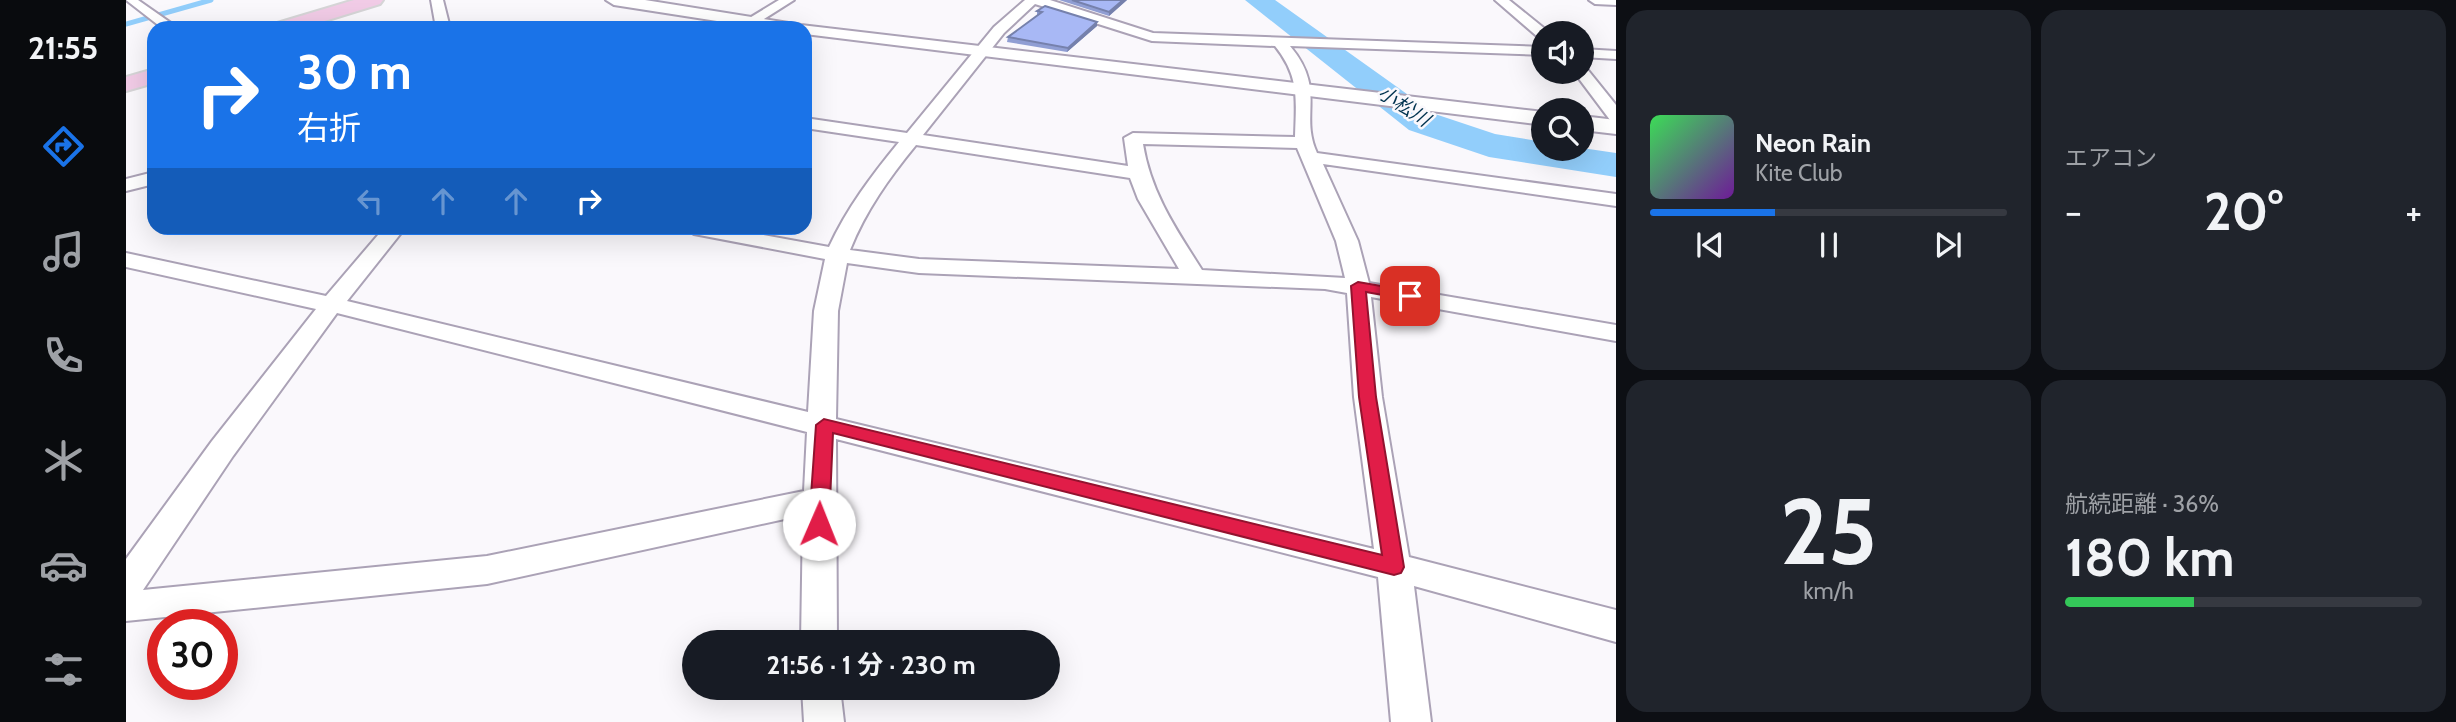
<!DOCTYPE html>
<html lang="ja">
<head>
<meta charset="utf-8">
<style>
  body { margin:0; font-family:Cabin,"Noto Sans JP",sans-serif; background:#20242c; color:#f1f3f6; height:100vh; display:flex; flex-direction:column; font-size:26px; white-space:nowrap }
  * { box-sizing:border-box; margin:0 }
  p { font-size:23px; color:#9ea1a6 }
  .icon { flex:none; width:38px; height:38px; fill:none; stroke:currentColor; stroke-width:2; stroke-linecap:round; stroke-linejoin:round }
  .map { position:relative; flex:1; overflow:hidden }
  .details { display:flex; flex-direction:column; gap:10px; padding:10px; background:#0d0f14; width:840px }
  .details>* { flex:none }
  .hud { position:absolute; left:21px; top:21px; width:665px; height:214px; border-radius:21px; box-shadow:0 7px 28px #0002; background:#1a73e8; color:#fff; overflow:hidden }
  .fabs { position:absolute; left:1405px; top:21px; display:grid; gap:14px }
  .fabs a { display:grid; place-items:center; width:63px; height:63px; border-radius:50%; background:#171b24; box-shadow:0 7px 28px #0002; font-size:35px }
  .speed { position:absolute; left:21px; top:609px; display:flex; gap:14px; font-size:35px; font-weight:700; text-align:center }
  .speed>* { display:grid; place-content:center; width:91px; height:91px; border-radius:50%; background:#171b24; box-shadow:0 7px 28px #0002; line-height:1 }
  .speed .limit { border:10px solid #d22; background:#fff; color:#111 }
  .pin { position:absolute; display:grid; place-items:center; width:60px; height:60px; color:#fff; margin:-30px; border-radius:14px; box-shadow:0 4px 10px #0006 }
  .me { position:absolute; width:77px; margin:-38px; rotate:1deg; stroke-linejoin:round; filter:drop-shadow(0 0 5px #0008) }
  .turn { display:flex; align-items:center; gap:24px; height:147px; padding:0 35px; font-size:32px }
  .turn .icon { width:91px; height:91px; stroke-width:2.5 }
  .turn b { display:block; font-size:49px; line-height:60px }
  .lanes { display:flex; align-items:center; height:66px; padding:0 35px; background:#0003; justify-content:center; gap:35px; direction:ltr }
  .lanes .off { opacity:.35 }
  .big { font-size:52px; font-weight:700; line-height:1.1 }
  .details .card { flex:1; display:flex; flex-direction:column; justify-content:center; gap:10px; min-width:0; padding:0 24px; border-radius:21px; background:#20242c }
  .details .dial { align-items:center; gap:0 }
  .dial b { font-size:91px; line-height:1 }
  .song { display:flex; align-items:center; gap:21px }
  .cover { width:84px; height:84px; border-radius:10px; background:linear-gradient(135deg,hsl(130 70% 55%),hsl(280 70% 35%)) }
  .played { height:7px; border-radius:4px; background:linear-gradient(90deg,#1a73e8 35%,#363941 35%) }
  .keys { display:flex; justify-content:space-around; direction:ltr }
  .heat { display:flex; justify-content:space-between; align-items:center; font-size:38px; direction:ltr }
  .charge { height:10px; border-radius:5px; background:linear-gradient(90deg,#34c759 36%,#363941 0) }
  .details .tiles { flex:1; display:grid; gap:10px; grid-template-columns:repeat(2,1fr) }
  .trip { position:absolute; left:556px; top:630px; width:378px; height:70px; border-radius:35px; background:#171b24; box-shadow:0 7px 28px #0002; font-weight:700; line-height:70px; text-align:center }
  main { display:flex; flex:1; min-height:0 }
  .tabs { display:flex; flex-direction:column; width:126px; justify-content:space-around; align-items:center; background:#090b0e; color:#9ea1a6 }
  .tabs .icon { width:49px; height:49px }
  .tabs .active { color:#1a73e8 }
  .tabs b { font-size:32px; color:#f1f3f6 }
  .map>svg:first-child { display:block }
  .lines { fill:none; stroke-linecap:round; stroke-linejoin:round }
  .stream { stroke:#92cefb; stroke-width:5 }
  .river { fill:#92cefb; fill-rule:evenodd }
  .minor-casing { stroke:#aba2b6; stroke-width:4 }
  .tertiary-casing { stroke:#aba2b6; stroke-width:4 }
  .primary-casing { stroke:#d6d5d7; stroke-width:4 }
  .minor { fill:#fff; fill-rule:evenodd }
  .tertiary { fill:#fff; fill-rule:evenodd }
  .primary { fill:#f1cbe6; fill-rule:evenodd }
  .wall { fill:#909ed3 }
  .shaded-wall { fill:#7681ac }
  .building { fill:#a8b8f5; stroke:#7681ac; stroke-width:2 }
  .route { fill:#e11d48; stroke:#92132f; stroke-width:2 }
  .labels { text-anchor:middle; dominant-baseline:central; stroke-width:5; stroke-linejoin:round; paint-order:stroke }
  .far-water-label { font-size:19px; font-style:italic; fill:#00324f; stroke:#faf8fc }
</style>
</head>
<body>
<main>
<nav class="tabs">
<b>21:55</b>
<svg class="icon active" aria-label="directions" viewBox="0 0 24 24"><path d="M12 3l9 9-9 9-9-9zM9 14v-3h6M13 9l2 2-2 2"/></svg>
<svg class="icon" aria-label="music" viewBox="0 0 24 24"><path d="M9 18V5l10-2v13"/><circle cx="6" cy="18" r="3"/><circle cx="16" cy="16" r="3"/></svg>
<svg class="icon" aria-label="phone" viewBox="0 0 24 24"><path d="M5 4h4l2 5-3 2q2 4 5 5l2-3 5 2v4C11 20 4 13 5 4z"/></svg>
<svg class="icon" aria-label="climate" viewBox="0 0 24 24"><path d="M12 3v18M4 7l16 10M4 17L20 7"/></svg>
<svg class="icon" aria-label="car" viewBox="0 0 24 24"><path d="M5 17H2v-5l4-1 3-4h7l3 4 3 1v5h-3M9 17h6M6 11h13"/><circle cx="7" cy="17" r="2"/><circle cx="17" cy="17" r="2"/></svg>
<svg class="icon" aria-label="filters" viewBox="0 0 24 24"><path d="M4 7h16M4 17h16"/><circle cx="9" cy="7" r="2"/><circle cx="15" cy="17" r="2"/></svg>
</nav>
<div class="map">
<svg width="1490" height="722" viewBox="0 0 1490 722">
  <rect width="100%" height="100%" fill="#faf8fc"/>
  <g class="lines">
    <path class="stream" d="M 0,24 L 85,0"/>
    <path class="river" d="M 1119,0 L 1149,0 L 1309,114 L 1369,134 L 1418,142 L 1418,149 L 1456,148 L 1490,153 L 1490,177 L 1363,157 L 1283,130 Z"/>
    <g class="minor-casing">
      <path id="minor" d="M 0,0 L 12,0 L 52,28 L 36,28 Z
        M 305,0 L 317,0 L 324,28 L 310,28 Z
        M 653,0 L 668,0 L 624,28 L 607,28 Z
        M 899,0 L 924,0 L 1027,33 L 1418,47 L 1418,55 L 1164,46 C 1201,90 1173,114 1191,153 L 1490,194 L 1490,206 L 1197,164 L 1232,241 L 1243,283 L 1490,325 L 1490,341 L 1245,297 L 1256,397 L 1283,557 L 1490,610 L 1490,642 L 1288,586 L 1305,722 L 1265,722 L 1252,577 L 710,439 L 711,642 L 675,642 L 677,515 L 361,584 L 0,621 L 0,559 L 86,441 L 190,309 L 0,267 L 0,253 L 200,296 L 258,228 L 279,228 L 221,301 L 682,412 L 688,311 L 699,259 L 568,234 L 557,228 L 599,228 L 703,247 C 721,208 746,175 773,142 L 679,128 L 679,118 L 781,133 L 868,27 ZM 909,4 L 1026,41 L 1149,46 C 1174,77 1170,99 1169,137 L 1007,133 L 998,138 L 1002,166 L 797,135 L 878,33 ZM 1017,144 L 1171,148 L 1210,241 L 1219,278 L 1076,270 C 1050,229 1025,193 1017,144 ZM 790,145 L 1004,178 L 1012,199 L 1053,269 L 793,259 L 724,250 C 740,210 763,178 790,145 ZM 721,263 L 793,273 L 1199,289 L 1221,293 L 1228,397 L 1248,549 L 710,419 L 712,311 ZM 211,313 L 681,432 L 678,491 L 361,556 L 17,590 L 107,456 Z
        M 1369,0 L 1383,0 L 1424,33 L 1418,33 L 1418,39 L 1413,38 Z
        M 1463,0 L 1490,0 L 1490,5 L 1469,4 Z
        M 1456,49 L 1490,51 L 1490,59 L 1456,57 Z
        M 1456,67 L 1461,69 L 1490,105 L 1490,121 L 1484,120 L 1448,72 L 1456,72 Z
        M 28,172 L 28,184 L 0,191 L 0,179 Z
        M 676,688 L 714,688 L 718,722 L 678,722 Z"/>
    </g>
    <g class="tertiary-casing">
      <path id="tertiary" d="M 480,0 L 519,0 L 675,25 L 1418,112 L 1418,125 L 679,34 L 679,28 L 636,28 L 488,5 Z
        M 1456,116 L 1490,120 L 1490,134 L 1456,130 Z"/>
    </g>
    <g class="primary-casing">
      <path id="primary" d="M 228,0 L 257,0 L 254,4 L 176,28 L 145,28 L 148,24 Z
        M 28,69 L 28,83 L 0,91 L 0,77 Z"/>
    </g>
    <use href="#minor" class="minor"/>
    <use href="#tertiary" class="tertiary"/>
    <use href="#primary" class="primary"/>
  </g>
  <path class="wall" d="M 933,0 L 1001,0 L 983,16 Z
    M 911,11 L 971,22 L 971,26 L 941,52 L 881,42 L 882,37 L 911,16 Z"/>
  <path class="shaded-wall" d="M 997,0 L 1001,0 L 983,16 L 983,12 Z
    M 971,22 L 971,26 L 941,52 L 942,48 Z"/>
  <path class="building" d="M 946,0 L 997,0 L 983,12 Z
    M 919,6 L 971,22 L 942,48 L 882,37 L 916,12 L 911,11 Z"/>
  <path class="route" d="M 1232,282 L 1284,291 L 1291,296 L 1284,300 L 1240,292 L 1250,397 L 1278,567 L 1275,573 L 1268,575 L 707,433 L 703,524 L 700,529 L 686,529 L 683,524 L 690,425 L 698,419 L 1256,555 L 1233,397 L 1225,286 Z"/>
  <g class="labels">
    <g class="far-water-label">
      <text transform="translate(1278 106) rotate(33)">小松川</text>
    </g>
  </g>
</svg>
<div class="fabs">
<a><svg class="icon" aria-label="sound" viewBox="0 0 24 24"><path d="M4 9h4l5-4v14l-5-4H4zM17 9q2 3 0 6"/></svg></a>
<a><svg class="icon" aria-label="search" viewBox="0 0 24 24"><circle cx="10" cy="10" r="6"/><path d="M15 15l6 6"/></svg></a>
</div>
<div class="speed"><div class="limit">30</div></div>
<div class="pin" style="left:1284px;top:296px;background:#d93025"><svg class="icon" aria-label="arrive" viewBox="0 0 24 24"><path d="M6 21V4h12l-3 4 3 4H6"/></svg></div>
<svg class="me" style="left:693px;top:524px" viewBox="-20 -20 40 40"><circle r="19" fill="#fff"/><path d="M0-13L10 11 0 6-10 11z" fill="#e11d48"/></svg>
<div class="trip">21:56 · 1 分 · 230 m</div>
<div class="hud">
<div class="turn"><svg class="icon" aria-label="right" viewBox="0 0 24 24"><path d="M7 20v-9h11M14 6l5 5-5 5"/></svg><div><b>30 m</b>右折</div></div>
<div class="lanes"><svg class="icon off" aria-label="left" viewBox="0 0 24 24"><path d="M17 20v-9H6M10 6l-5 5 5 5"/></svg><svg class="icon off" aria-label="ahead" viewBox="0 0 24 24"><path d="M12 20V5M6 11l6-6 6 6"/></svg><svg class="icon off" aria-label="ahead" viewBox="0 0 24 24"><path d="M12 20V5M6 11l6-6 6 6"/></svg><svg class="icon" aria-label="right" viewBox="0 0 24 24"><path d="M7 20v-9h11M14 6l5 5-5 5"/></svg></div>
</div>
</div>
<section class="details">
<div class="tiles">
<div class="card">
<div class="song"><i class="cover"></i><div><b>Neon Rain</b><p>Kite Club</p></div></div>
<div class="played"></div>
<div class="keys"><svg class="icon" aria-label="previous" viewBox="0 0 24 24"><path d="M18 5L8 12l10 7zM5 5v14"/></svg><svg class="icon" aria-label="pause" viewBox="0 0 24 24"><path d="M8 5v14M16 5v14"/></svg><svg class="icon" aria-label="next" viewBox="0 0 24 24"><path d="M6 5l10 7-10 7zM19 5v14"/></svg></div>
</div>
<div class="card"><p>エアコン</p>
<div class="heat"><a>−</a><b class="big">20°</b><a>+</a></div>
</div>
<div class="card dial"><b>25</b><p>km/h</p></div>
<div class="card"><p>航続距離 · 36%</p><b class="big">180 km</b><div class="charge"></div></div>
</div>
</section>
</main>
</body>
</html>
